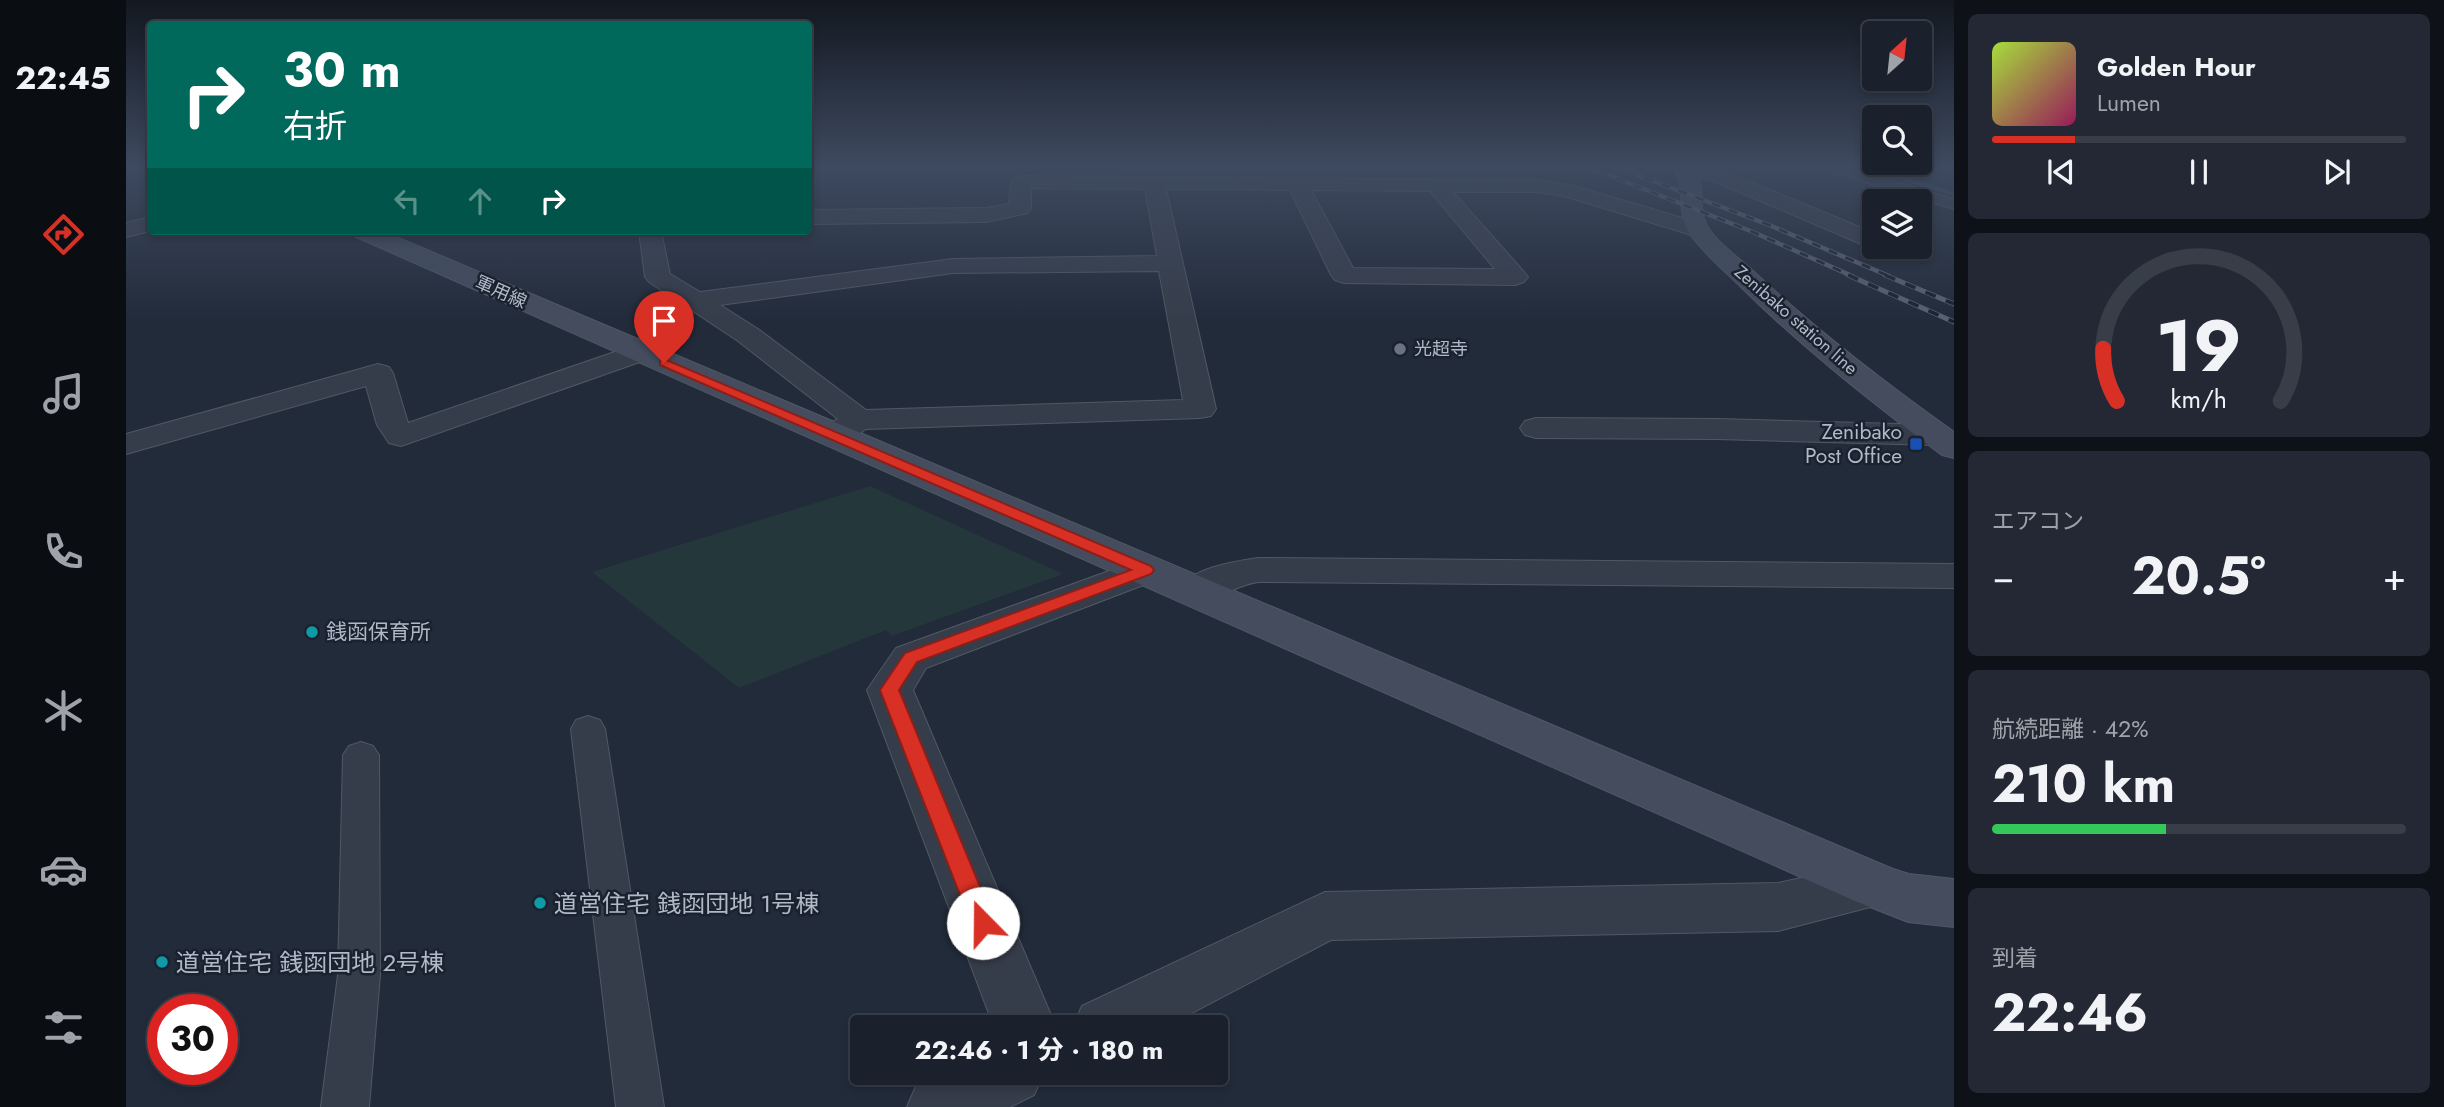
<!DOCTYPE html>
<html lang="ja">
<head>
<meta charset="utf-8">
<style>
  body { margin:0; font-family:Jost,"Noto Sans JP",sans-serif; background:#232834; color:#f1f3f6; height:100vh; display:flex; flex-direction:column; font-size:26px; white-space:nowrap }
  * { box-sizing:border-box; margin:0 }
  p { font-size:23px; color:#9fa3a9 }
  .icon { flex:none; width:38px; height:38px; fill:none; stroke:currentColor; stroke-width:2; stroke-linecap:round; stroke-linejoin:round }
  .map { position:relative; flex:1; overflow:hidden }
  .sheet { display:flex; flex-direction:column; gap:14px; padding:14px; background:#0e1218; width:490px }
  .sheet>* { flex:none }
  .top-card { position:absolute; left:21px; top:21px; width:665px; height:214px; border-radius:7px; box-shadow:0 4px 10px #0003,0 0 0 2px #383e48; background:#00695c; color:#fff; overflow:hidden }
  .needle { width:46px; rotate:27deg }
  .tools { position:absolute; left:1736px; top:21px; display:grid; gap:14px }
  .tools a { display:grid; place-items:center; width:70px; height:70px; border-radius:7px; background:#1a202c; box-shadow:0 4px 10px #0003,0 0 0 2px #383e48; font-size:35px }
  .speed { position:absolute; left:21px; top:994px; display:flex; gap:14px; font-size:35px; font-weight:700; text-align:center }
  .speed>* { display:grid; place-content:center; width:91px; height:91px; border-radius:50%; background:#1a202c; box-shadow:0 4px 10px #0003,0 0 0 2px #383e48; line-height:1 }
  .speed .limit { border:10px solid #d22; background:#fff; color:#111 }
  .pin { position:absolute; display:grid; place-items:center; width:60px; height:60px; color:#fff; margin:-72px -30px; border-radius:50% 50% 50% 0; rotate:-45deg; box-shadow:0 0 7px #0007 }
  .pin .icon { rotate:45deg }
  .me { position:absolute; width:77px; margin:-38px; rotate:338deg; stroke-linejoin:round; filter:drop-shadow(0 0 5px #0008) }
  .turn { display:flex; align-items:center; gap:24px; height:147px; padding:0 21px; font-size:32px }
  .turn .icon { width:91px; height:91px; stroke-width:2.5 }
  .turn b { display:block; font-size:49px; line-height:60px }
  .lanes { display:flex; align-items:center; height:66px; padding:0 21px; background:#0003; justify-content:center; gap:35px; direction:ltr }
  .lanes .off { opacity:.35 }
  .big { font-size:52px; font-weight:700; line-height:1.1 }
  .sheet .card { flex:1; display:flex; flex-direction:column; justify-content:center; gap:10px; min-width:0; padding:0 24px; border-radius:10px; background:#232834 }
  .sheet .dial { align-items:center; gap:0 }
  .dial svg { height:182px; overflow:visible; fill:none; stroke:#383e48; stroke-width:7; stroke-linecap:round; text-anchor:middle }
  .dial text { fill:#f1f3f6; stroke:none }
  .song { display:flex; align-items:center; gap:21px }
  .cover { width:84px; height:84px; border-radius:10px; background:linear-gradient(135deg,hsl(80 70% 55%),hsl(330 70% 35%)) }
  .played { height:7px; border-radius:4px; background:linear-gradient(90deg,#d93025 20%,#383e48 20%) }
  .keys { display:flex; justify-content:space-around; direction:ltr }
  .heat { display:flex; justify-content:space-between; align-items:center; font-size:38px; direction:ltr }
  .charge { height:10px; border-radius:5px; background:linear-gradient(90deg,#34c759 42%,#383e48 0) }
  .trip { position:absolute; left:724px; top:1015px; width:378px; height:70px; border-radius:7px; background:#1a202c; box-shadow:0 4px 10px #0003,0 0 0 2px #383e48; font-weight:700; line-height:70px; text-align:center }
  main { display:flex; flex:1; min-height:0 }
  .menu { display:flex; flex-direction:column; width:126px; justify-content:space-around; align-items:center; background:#0a0d12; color:#9fa3a9 }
  .menu .icon { width:49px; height:49px }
  .menu .on { color:#d93025 }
  .menu b { font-size:32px; color:#f1f3f6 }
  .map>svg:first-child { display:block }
  .green { fill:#24373b }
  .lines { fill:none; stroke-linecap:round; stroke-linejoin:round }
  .stream { fill:#364661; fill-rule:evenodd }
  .lane-casing { stroke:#515865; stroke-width:2 }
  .street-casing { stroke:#515865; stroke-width:2 }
  .secondary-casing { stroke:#515865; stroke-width:2 }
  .lane { fill:#363d4a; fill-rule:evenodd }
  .street { fill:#363d4a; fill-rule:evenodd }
  .secondary { fill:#444c5d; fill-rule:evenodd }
  .rail-far1-casing { stroke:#586171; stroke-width:4.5 }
  .rail-casing { stroke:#586171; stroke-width:5 }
  .rail-far1 { stroke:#1b222f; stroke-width:2.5; stroke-dasharray:9; stroke-linecap:butt }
  .rail { stroke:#1b222f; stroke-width:3.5; stroke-dasharray:11; stroke-linecap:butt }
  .route { fill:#d93025; stroke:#8d1f18; stroke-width:2 }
  .worship-dot { fill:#6b7280; stroke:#1b222f; stroke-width:2.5 }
  .transit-dot { fill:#1a4fb4; stroke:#1b222f; stroke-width:2.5 }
  .culture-dot { fill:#0f9aa8; stroke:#1b222f; stroke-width:2.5 }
  .labels { text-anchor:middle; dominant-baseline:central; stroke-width:5; stroke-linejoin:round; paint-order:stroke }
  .far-street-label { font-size:18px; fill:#b1b8c6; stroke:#1b222f }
  .far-poi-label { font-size:18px; fill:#b1b8c6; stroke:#1b222f; text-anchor:start }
  .poi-label { font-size:21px; fill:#b1b8c6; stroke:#1b222f; text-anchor:end }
  .near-poi-label { font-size:24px; fill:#b1b8c6; stroke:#1b222f; text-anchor:start }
</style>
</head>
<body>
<main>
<nav class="menu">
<b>22:45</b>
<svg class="icon on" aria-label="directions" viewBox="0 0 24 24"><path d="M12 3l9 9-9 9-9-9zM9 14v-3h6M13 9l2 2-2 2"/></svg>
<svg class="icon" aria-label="music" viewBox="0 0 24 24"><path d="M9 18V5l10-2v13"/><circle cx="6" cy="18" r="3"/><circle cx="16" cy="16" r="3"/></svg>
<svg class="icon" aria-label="phone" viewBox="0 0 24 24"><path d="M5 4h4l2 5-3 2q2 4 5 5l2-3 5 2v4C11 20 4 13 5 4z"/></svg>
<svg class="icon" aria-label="climate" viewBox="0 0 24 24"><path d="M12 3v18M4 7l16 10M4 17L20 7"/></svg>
<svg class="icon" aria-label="car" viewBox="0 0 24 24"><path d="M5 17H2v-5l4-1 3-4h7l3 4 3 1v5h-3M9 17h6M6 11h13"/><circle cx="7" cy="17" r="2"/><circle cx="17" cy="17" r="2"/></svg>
<svg class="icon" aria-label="filters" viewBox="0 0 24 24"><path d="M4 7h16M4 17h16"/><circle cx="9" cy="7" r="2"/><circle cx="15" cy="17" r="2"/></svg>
</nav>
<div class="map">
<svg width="1828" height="1107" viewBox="0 0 1828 1107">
  <rect width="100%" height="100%" fill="#222b3a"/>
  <path class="green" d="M 744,486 L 937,574 L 766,636 L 760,630 L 613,688 L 466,572 Z"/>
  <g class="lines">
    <path class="stream" d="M 1725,165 L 1737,165 L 1828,192 L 1828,196 Z
      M 1812,165 L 1828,165 L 1828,169 L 1813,167 Z"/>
    <g class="lane-casing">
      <path id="lane" d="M 0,165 L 7,165 L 7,167 L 0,171 Z
        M 1690,165 L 1712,165 L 1828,199 L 1828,209 L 1692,168 Z
        M 462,716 L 474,720 L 479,729 L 538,1107 L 490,1107 L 445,729 L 450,720 Z
        M 235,742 L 247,746 L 253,755 L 254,975 L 243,1107 L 195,1107 L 212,975 L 217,755 L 223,746 Z"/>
    </g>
    <g class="street-casing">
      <path id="street" d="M 1550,165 L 1573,165 L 1596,170 L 1748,233 L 1748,247 L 1753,247 L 1740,246 L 1583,179 L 1551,172 L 1548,168 Z
        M 895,176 L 1412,180 L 1448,186 L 1580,225 L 1583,230 L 1580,235 L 1572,237 L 1438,196 L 1412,192 L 1327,192 L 1398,272 L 1402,277 L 1398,282 L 1389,285 L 1218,283 L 1209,280 L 1205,275 L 1164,190 L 1040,189 L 1090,409 L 1085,416 L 1074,418 L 740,429 C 724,439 714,447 695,442 L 691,435 L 695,428 L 712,419 L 612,341 L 523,282 L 519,277 L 513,231 L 535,231 L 544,274 L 574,292 L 827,259 L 1031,256 L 1019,189 L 905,188 L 905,208 L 902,213 L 860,222 L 682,224 L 682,210 L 860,208 L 883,204 L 885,182 L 888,178 ZM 1185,190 L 1304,191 L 1369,269 L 1227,268 ZM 1033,271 L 1057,400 L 740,410 L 632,329 L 594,305 L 827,273 Z
        M 24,217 L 24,231 L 0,237 L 0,223 Z
        M 515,343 L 525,346 L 529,352 L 525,358 L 275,446 L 263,443 L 251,425 L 240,386 L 0,454 L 0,434 L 252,364 L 263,367 L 267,373 L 282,423 Z
        M 1410,418 L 1591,419 L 1810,425 L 1822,428 L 1826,435 L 1822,442 L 1810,445 L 1591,439 L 1410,438 L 1399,435 L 1394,428 L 1399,421 Z
        M 1019,558 L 1033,561 L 1039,570 L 1033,579 L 800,668 L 787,690 L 930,1027 L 868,1027 L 741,690 L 770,648 Z
        M 1132,558 L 1828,564 L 1828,588 L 1132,582 C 1104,586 1083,608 1055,601 L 1049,592 C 1065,568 1105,562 1132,558 Z
        M 1748,862 L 1767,869 L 1775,885 L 1767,901 L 1652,931 L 1205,940 L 1039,1027 L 947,1027 L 956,1006 L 1199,892 L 1652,883 Z
        M 815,1073 L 918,1073 L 908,1095 L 884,1107 L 781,1107 L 791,1084 Z"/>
    </g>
    <g class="secondary-casing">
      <path id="secondary" d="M 1545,165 L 1566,165 C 1582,184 1570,206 1581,226 C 1591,243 1613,258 1627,271 C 1690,330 1758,382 1828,432 L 1828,458 L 1816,455 C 1747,403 1678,349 1616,288 C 1599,271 1578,254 1564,234 C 1548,210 1563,191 1545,165 Z
        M 225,231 L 256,231 L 1767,869 L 1783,874 L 1828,879 L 1828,927 L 1782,922 L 1729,901 L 228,236 Z"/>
    </g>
    <use href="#lane" class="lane"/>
    <use href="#street" class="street"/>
    <use href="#secondary" class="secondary"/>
    <g class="rail-far1-casing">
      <path id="rail-far1" d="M 1457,165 L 1627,232 L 1726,276
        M 1485,165 L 1643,225 L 1763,276"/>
    </g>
    <g class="rail-casing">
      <path id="rail" d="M 1722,275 L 1828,322
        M 1759,275 L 1828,304"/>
    </g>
    <use href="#rail-far1" class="rail-far1"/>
    <use href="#rail" class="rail"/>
  </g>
  <linearGradient id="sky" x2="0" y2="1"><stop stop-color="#131820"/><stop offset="0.52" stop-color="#3e4a60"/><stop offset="1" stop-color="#3e4a60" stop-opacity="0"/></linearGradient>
  <rect width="1828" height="320" fill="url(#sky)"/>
  <path class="route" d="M 538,359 L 1025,566 L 1028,570 L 1025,574 L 791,662 L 773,690 L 869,923 L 865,931 L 857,934 L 849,931 L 845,923 L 754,690 L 779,653 L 1005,570 L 534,365 L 534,360 Z"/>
  <circle class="worship-dot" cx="1274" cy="349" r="7"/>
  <rect class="transit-dot" x="1783" y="437" width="14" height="14" rx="3.5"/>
  <g class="culture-dot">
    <circle cx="186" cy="632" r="7"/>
    <circle cx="414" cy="903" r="7"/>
    <circle cx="36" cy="962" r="7"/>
  </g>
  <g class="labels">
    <g class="far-street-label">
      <text transform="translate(375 292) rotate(24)">軍用線</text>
      <text transform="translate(1670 320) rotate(41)">Zenibako station line</text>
    </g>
    <g class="far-poi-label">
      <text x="1288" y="349">光超寺</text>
    </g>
    <g class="poi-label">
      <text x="1776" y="432">Zenibako<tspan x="1776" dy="24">Post Office</tspan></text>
      <text x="200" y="632" text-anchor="start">銭函保育所</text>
    </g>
    <g class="near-poi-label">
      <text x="428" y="903">道営住宅 銭函団地 1号棟</text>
      <text x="50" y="962">道営住宅 銭函団地 2号棟</text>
    </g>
  </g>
</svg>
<div class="tools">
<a><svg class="needle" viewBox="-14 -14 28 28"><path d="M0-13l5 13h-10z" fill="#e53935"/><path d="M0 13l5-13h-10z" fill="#9fa3a9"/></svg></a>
<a><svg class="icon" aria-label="search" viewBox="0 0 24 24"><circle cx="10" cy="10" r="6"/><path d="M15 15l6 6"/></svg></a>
<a><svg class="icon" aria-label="layers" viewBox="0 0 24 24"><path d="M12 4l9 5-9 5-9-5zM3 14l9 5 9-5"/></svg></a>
</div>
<div class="speed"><div class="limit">30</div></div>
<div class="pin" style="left:538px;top:363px;background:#d93025"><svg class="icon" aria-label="arrive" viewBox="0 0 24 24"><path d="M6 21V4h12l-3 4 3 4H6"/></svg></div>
<svg class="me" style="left:857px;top:923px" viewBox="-20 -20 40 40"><circle r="19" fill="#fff"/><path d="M0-13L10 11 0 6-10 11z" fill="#d93025"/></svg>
<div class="trip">22:46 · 1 分 · 180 m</div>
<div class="top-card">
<div class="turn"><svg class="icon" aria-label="right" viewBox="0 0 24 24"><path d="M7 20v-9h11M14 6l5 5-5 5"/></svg><div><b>30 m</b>右折</div></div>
<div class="lanes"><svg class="icon off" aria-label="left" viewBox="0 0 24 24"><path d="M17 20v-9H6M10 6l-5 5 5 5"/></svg><svg class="icon off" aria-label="ahead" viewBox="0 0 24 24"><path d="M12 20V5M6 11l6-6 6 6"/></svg><svg class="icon" aria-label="right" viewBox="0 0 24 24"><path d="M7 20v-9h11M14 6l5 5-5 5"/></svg></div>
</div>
</div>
<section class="sheet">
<div class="card">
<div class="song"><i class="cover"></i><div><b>Golden Hour</b><p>Lumen</p></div></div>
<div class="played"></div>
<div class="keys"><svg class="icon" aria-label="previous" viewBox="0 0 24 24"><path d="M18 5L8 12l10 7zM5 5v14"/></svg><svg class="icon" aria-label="pause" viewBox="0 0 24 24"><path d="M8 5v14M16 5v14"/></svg><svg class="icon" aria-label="next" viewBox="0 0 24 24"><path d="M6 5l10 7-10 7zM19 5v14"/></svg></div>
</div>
<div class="card dial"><svg viewBox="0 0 100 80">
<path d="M14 69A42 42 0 1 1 86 69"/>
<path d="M14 69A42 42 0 0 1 8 46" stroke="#d93025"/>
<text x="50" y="56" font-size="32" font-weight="700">19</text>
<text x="50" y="72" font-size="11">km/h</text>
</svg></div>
<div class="card"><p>エアコン</p>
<div class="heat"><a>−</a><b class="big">20.5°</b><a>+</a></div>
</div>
<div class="card"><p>航続距離 · 42%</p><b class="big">210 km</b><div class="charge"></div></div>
<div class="card"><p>到着</p><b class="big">22:46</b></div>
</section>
</main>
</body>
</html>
